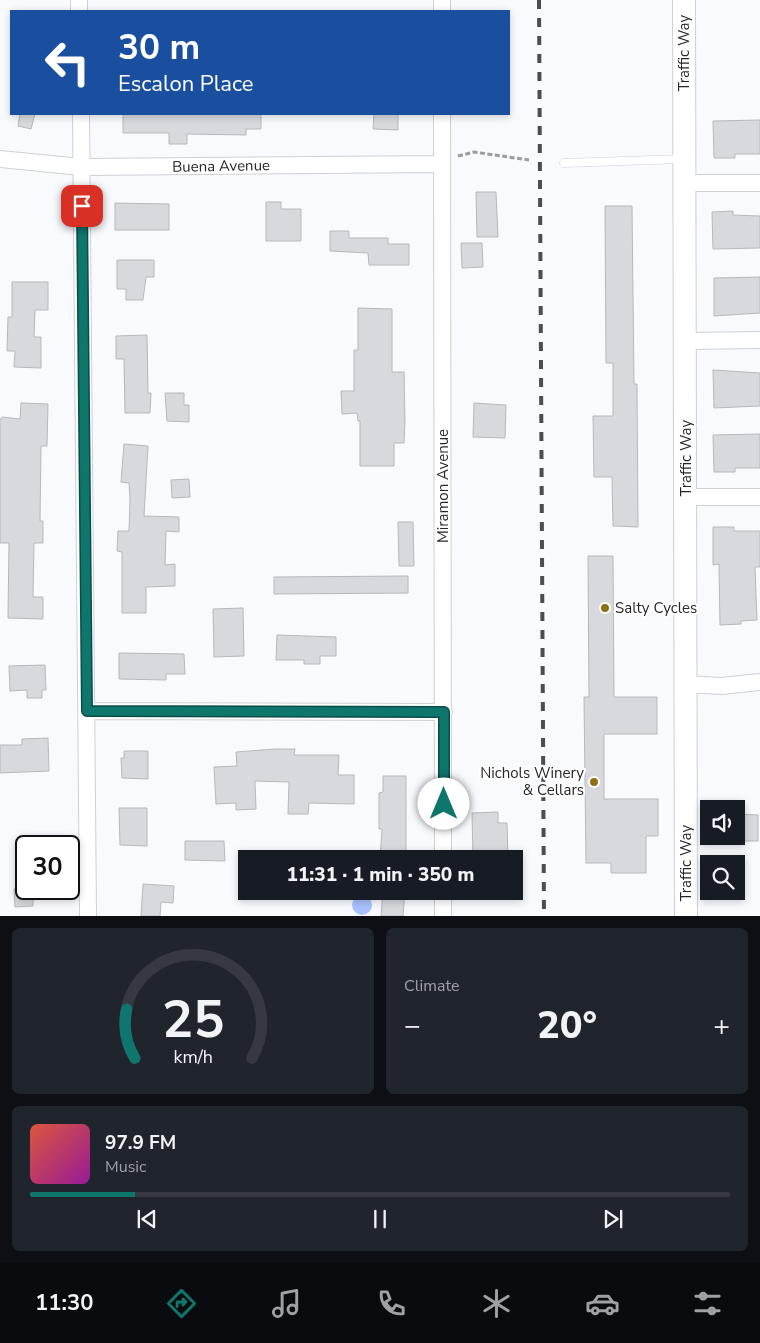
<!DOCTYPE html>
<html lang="en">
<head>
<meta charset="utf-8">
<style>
  body { margin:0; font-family:"Nunito Sans",sans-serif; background:#20242c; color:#f1f3f6; height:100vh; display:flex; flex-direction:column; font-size:19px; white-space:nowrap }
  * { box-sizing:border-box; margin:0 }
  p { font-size:16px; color:#9ea1a6 }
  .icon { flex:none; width:28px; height:28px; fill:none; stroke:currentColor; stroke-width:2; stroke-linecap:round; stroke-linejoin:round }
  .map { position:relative; height:916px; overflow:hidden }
  .side { display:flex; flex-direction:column; gap:12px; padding:12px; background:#0d0f14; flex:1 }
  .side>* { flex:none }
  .hud { position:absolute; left:10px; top:10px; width:500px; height:105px; border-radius:0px; box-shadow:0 2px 8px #0003; background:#1a4fa0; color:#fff; overflow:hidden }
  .tools { position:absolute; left:700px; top:800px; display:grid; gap:10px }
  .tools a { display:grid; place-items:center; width:45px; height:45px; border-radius:0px; background:#171b24; box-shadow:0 2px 8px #0003; font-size:25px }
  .speed { position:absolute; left:15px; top:835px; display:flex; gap:10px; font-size:25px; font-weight:700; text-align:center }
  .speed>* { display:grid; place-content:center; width:65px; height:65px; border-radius:50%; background:#171b24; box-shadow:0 2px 8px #0003; line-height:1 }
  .speed .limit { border:2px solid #111; border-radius:8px; background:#fff; color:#111 }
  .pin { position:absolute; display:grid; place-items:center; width:42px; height:42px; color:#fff; margin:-21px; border-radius:10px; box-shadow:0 2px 8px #0006 }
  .me { position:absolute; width:55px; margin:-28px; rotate:0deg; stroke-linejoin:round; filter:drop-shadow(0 0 4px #0008) }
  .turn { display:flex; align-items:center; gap:18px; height:105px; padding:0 25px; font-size:22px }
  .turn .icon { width:65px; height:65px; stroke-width:2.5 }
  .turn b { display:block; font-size:35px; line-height:42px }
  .big { font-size:38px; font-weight:800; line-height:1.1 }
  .side .card { flex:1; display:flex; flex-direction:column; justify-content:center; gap:8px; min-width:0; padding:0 18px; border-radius:8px; background:#20242c }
  .side .dial { align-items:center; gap:0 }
  .dial svg { height:130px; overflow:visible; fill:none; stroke:#363941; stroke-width:7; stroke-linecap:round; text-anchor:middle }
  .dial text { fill:#f1f3f6; stroke:none }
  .song { display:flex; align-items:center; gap:15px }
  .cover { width:60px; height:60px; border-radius:8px; background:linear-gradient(135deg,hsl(10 70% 55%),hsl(300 70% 35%)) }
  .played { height:5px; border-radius:2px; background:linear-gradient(90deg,#0f766e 15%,#363941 15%) }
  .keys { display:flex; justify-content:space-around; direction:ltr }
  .heat { display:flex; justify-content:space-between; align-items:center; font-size:28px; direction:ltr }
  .side .tiles { flex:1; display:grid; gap:12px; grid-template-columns:1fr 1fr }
  .card:last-child { grid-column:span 2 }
  .trip { position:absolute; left:238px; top:850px; width:285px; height:50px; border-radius:0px; background:#171b24; box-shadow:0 2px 8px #0003; font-weight:800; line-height:50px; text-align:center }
  .tab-bar { display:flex; height:80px; justify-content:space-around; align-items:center; background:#090b0e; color:#9ea1a6 }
  .tab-bar .icon { width:35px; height:35px }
  .tab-bar .current { color:#0f766e }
  .tab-bar b { font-size:22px; color:#f1f3f6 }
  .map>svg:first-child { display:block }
  .water { fill:#a9c2ff }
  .building { fill:#d7d9de; stroke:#b6b8bd }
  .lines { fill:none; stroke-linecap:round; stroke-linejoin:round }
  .lane-casing { stroke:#cdd0d5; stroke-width:9 }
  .street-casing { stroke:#cdd0d5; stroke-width:18 }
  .secondary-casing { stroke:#cdd0d5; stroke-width:24 }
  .path { stroke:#9c9da0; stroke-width:3; stroke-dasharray:5 2.5; stroke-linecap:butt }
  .lane { stroke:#fff; stroke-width:8 }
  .street { stroke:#fff; stroke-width:16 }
  .secondary { stroke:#fff; stroke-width:22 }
  .rail { stroke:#4c4d4f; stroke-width:4; stroke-dasharray:9 9; stroke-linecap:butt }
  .route-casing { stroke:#0a4d48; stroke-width:12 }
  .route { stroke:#0f766e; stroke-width:9 }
  .poi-dot { fill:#8f6f14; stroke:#fff; stroke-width:2 }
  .labels { text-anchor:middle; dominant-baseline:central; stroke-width:4.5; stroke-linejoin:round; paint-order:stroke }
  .street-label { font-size:15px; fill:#262628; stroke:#fff }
  .poi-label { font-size:15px; fill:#262628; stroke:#fff; text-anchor:start }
</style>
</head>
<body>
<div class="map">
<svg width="760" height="916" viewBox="0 0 760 916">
  <rect width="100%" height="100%" fill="#f8fafe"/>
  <path class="water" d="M352 905a10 10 0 1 1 20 0a10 10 0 1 1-20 0Z"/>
  <path class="building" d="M 20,114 L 35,114 L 31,129 L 18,126 Z
    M 123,114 L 261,114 L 261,129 L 246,129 L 246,135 L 187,134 L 187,144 L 169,144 L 169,133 L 123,133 Z
    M 374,114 L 398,114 L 398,130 L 373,129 Z
    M 760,120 L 760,154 L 735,154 L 735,158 L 714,158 L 713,121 Z
    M 476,192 L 496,192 L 498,237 L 477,237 Z
    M 266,202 L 281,202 L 281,209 L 301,209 L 301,241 L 266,241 Z
    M 115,203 L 169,204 L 169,230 L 115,230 Z
    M 605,206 L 632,206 L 634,384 L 637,384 L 638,527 L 613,526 L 612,477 L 594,477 L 593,416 L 613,416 L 613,363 L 606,363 Z
    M 733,211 L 733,215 L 760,216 L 760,248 L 713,249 L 712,212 Z
    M 330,231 L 349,231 L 349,238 L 388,238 L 388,244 L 409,244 L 409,265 L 369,265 L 368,253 L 330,251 Z
    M 461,243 L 482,243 L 483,267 L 462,268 Z
    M 117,260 L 154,260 L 154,277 L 146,277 L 143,300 L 126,300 L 126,289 L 117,289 Z
    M 760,277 L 760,313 L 714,316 L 714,278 Z
    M 12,282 L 48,282 L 48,310 L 35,310 L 34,337 L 41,337 L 41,368 L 14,367 L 15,351 L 7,351 L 8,317 L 12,317 Z
    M 358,308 L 392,309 L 392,372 L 404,372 L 405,421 L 404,443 L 394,443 L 394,466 L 360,466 L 360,421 L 358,421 L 357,413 L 342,414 L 341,391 L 354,391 L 354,350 L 358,350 Z
    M 147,335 L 148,393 L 151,393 L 150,413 L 125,413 L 124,359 L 116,359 L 116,336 Z
    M 713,370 L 760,373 L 760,406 L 714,408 Z
    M 165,393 L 184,393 L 184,405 L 189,405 L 189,422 L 167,421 Z
    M 21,403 L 48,404 L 47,446 L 41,446 L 40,521 L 43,521 L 43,543 L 34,543 L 33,597 L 43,597 L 43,619 L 8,618 L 9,543 L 0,543 L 0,420 L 2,417 L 20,419 Z
    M 474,403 L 506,405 L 505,438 L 473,437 Z
    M 760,434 L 760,468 L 735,468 L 735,472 L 714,472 L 713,435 Z
    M 124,444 L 148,446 L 144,516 L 179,517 L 179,532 L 166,531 L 165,565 L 175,564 L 175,586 L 146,587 L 146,613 L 122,613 L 122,552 L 117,551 L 118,531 L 129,531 L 130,499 L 129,483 L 121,482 Z
    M 189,479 L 190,497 L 172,498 L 171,480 Z
    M 398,522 L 413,522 L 414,566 L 399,566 Z
    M 713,527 L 734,527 L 734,531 L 760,531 L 760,567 L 755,567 L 757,620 L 741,621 L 741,624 L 720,625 L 719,564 L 713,565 Z
    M 588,556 L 613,556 L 614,697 L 657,697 L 657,734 L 604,734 L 604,799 L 658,799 L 658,836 L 646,836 L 646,873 L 611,873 L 611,863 L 586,863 L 584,697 L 589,697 Z
    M 408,576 L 408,593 L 274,594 L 274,577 Z
    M 243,608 L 244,656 L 214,657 L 213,609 Z
    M 277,635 L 336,637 L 336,656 L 320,656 L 320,664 L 304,664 L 304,660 L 276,660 Z
    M 119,653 L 184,654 L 185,674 L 166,674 L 166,680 L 119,679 Z
    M 45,665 L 46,690 L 42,690 L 42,698 L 27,698 L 27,690 L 10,691 L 9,666 Z
    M 48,738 L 49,771 L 0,773 L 0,745 L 22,745 L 22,739 Z
    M 275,749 L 295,749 L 294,755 L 339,755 L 338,775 L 354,775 L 354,804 L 309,803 L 308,814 L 288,814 L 289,782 L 255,781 L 256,809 L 236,810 L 236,803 L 216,804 L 214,767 L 237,766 L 236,752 Z
    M 124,751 L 148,751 L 148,779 L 122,778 L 121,758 L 124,758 Z
    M 383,776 L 406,776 L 406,859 L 380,859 L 382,829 L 379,829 L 379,793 L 383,792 Z
    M 119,808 L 147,808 L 147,846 L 120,845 Z
    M 498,812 L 498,823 L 507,823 L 508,859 L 473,859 L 472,813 Z
    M 736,814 L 758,815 L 758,841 L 736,841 Z
    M 185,841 L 224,841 L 225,861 L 185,860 Z
    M 143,884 L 174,886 L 173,903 L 161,902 L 160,916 L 141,916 Z
    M 14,889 L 33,889 L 33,906 L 15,907 Z
    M 383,891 L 405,891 L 403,916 L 381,916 Z"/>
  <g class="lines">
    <g class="lane-casing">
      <path id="lane" d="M 564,163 L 683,159"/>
    </g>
    <g class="street-casing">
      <path id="street" d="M 79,0 L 79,11
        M 442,0 L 442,11
        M 81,114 L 88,916
        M 442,114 L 443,859
        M 0,159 L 81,167 L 442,164
        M 685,183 L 760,183
        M 687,341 L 760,340
        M 686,497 L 760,497
        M 686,684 L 721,686 L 760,682
        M 87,711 L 444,712
        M 443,916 L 443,891"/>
    </g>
    <g class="secondary-casing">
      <path id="secondary" d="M 684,0 L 686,916"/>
    </g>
    <path class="path" d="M 458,156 L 474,152 L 529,160"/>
    <use href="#lane" class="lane"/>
    <use href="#street" class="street"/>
    <use href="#secondary" class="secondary"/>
    <path class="rail" d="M 539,0 L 544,916"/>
  </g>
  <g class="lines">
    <g class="route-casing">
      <path id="route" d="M 82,206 L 87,711 L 444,712 L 444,804"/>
    </g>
    <use href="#route" class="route"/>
  </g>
  <g class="poi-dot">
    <circle cx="605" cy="608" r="5"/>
    <circle cx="594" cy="782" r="5"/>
  </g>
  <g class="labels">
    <g class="street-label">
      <text transform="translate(684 53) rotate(-90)">Traffic Way</text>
      <text transform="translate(221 166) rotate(-1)">Buena Avenue</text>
      <text transform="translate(686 458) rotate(-90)">Traffic Way</text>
      <text transform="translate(443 486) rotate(-90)">Miramon Avenue</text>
      <text transform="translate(686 863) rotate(-90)">Traffic Way</text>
    </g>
    <g class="poi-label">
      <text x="615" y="608">Salty Cycles</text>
      <text x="584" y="773" text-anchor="end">Nichols Winery<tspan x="584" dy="17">&amp; Cellars</tspan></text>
    </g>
  </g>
</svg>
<div class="tools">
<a><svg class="icon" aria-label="sound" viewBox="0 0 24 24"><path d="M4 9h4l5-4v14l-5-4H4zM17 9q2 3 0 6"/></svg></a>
<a><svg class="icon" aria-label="search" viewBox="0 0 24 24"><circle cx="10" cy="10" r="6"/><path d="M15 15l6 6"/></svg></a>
</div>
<div class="speed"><div class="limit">30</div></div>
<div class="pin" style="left:82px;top:206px;background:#d93025"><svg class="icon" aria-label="arrive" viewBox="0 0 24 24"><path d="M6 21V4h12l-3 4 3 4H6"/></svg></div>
<svg class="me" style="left:444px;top:804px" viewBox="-20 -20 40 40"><circle r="19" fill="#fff"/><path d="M0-13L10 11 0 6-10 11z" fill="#0f766e"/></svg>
<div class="trip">11:31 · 1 min · 350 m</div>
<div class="hud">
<div class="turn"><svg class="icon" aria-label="left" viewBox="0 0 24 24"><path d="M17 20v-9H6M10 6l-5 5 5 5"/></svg><div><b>30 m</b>Escalon Place</div></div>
</div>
</div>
<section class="side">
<div class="tiles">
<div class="card dial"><svg viewBox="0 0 100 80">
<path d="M14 69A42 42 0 1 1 86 69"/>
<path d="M14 69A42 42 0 0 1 9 39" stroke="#0f766e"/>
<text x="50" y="56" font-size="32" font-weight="700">25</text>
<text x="50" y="72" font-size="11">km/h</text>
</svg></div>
<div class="card"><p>Climate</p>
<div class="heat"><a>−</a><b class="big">20°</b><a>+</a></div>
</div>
<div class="card">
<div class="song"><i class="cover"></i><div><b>97.9 FM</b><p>Music</p></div></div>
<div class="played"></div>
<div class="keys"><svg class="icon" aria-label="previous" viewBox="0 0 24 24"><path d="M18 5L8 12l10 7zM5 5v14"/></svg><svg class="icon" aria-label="pause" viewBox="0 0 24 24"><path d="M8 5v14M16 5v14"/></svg><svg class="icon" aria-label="next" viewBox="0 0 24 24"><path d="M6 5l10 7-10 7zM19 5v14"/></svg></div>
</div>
</div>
</section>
<nav class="tab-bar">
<b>11:30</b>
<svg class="icon current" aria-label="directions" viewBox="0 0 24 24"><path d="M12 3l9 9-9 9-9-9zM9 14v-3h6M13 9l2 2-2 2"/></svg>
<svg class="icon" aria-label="music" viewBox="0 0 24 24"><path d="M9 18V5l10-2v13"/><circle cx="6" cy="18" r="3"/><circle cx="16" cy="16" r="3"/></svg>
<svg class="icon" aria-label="phone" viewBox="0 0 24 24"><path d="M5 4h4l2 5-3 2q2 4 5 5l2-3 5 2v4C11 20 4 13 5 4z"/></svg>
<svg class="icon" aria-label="climate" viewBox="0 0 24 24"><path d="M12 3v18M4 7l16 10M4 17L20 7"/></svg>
<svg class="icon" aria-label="car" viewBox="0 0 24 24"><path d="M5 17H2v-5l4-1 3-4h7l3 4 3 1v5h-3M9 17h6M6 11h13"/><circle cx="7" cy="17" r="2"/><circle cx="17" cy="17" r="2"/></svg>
<svg class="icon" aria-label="filters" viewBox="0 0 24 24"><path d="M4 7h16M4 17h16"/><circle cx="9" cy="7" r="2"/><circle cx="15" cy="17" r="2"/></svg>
</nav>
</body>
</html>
